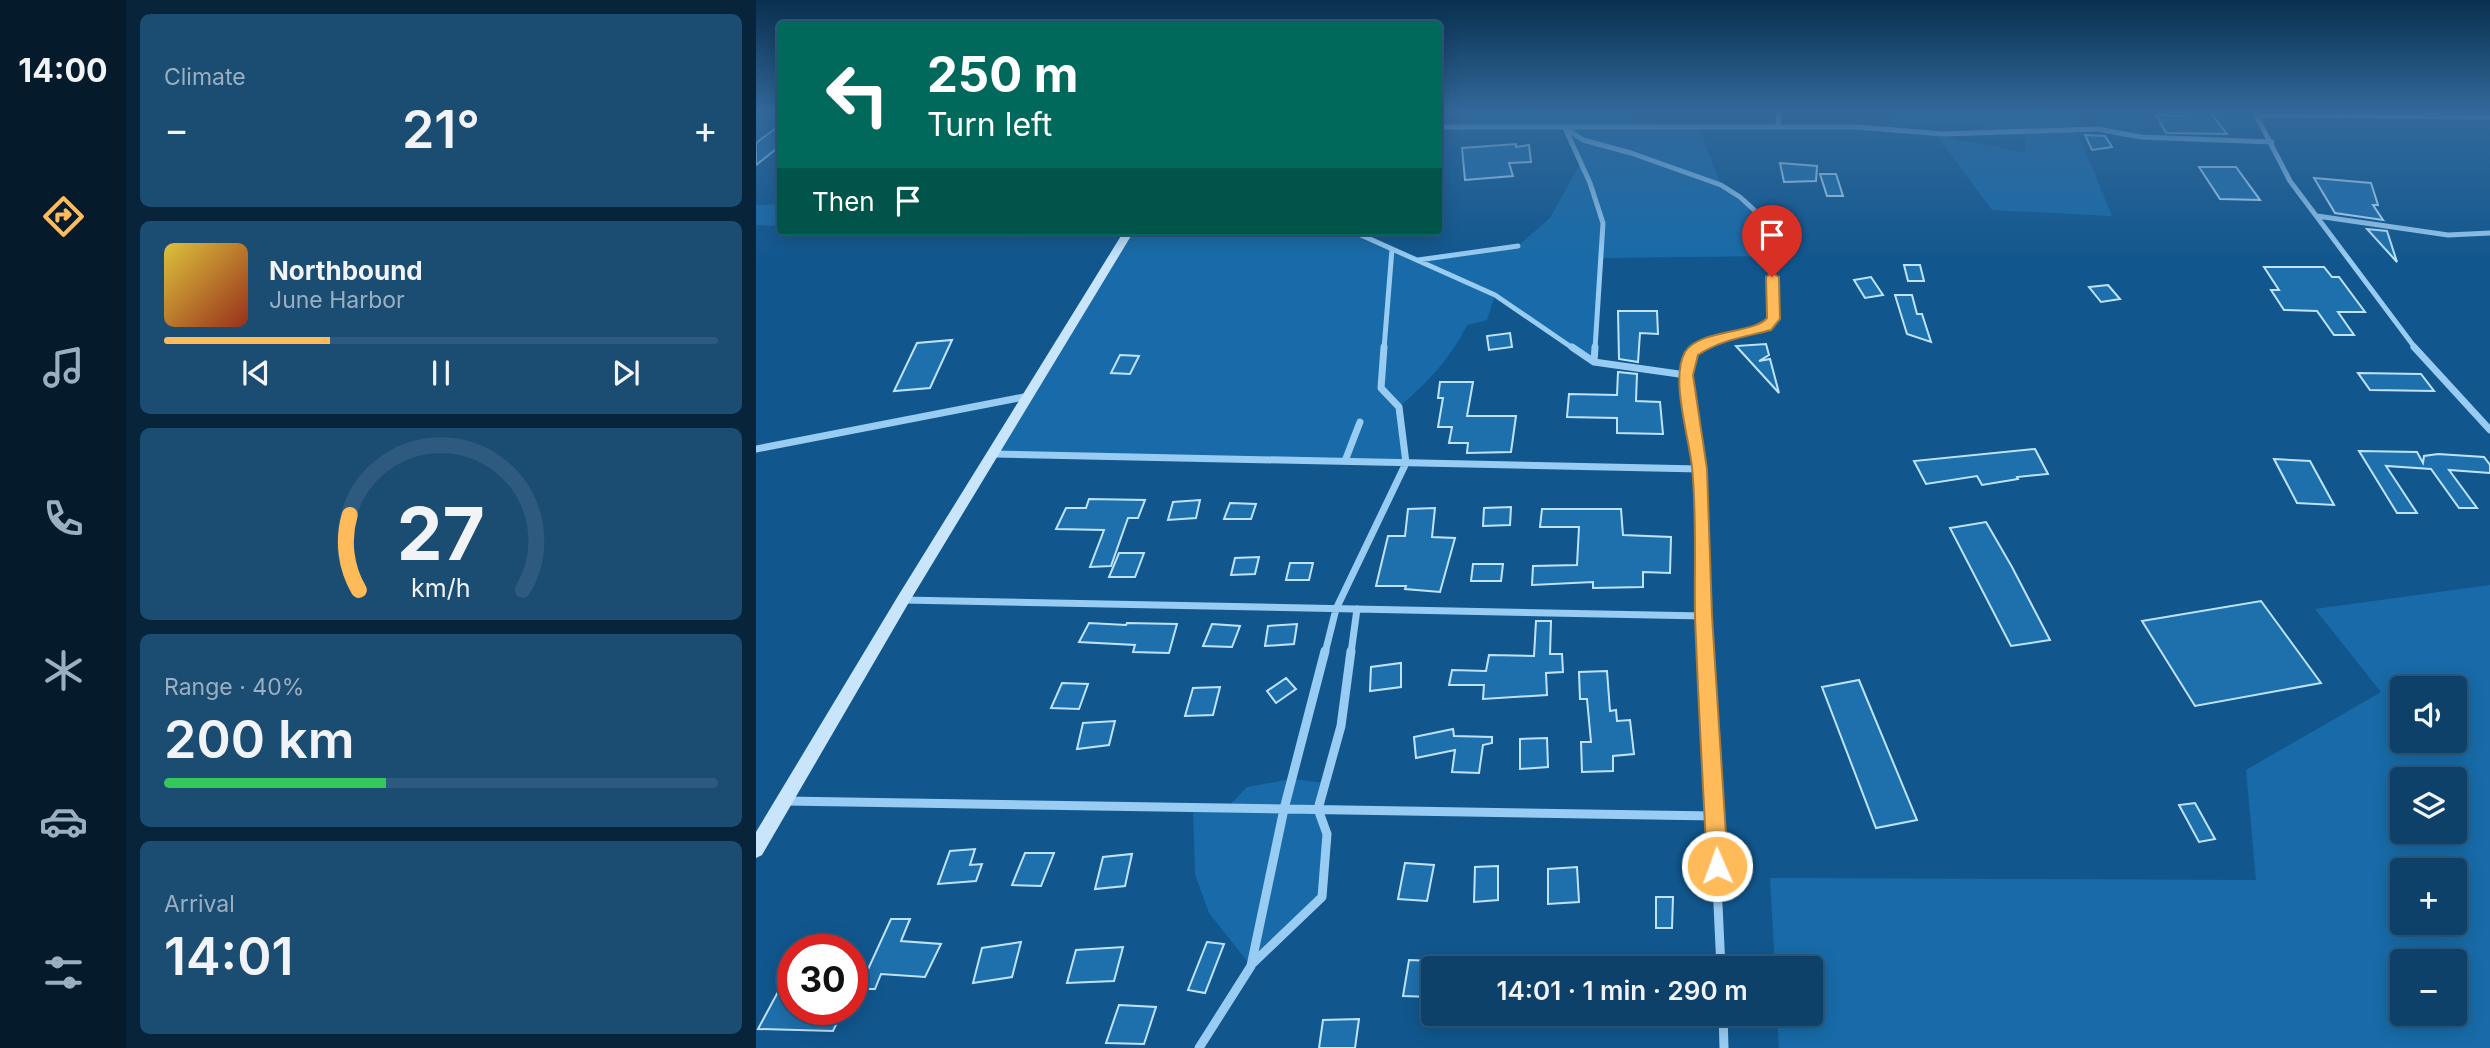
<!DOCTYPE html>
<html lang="en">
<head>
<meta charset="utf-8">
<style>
  body { margin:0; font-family:Inter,sans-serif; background:#1b4c72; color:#f1f3f6; height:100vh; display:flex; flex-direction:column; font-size:26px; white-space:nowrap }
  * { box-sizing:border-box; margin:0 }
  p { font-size:23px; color:#9aafc1 }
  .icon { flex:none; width:38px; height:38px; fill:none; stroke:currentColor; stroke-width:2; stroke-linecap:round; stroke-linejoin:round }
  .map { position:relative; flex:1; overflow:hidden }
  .side { display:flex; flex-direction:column; gap:14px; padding:14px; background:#07243a; width:630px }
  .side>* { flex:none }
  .hud { position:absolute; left:21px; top:21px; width:665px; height:214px; border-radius:7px; box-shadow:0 4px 18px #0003,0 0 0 2px #2d5a7e; background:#00695c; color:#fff; overflow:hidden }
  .tools { position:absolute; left:1634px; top:676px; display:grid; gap:14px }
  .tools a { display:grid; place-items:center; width:77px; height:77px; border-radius:7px; background:#0d416a; box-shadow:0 4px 18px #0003,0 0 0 2px #2d5a7e; font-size:35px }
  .speed { position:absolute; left:21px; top:934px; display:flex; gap:14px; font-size:35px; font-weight:700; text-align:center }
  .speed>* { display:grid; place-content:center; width:91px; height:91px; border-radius:50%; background:#0d416a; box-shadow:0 4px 18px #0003,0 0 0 2px #2d5a7e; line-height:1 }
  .speed .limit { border:10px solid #d22; background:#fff; color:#111 }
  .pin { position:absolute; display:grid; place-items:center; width:60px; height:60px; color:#fff; margin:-72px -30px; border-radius:50% 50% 50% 0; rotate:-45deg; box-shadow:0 0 7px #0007 }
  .pin .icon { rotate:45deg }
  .me { position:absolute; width:77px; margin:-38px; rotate:358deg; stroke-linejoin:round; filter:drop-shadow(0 0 5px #0008) }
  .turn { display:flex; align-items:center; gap:24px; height:147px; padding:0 35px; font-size:32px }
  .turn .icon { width:91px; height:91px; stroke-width:2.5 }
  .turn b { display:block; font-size:49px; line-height:60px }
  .then { display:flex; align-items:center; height:66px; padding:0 35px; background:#0003; gap:14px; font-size:26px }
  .big { font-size:52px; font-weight:600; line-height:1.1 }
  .side .widget { flex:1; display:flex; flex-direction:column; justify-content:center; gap:10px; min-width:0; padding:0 24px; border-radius:10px; background:#1b4c72 }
  .side .dial { align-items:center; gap:0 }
  .dial svg { height:182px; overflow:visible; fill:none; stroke:#2d5a7e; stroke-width:7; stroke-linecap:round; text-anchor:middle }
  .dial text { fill:#f1f3f6; stroke:none }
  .song { display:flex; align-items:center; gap:21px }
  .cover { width:84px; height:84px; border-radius:10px; background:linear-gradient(135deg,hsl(50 70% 55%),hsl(10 70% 35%)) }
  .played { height:7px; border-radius:4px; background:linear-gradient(90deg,#ffbb5a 30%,#2d5a7e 30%) }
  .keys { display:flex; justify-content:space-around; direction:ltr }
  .heat { display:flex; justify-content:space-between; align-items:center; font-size:38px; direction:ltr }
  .charge { height:10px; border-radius:5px; background:linear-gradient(90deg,#34c759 40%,#2d5a7e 0) }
  .trip { position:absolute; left:665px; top:956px; width:402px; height:70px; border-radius:7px; background:#0d416a; box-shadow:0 4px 18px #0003,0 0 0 2px #2d5a7e; font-weight:600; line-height:70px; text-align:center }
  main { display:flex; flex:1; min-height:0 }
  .dock { display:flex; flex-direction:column; width:126px; justify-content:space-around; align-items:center; background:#051a2a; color:#9aafc1 }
  .dock .icon { width:49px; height:49px }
  .dock .current { color:#ffbb5a }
  .dock b { font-size:32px; color:#f1f3f6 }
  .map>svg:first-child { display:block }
  .green { fill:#186ba8; fill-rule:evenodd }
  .building { fill:#1e70ad; stroke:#c0e3fd; stroke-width:2 }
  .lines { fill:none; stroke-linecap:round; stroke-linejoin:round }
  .minor-far2 { stroke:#99ccf2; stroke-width:5 }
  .minor-far1 { stroke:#99ccf2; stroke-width:7 }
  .minor { stroke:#99ccf2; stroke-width:9 }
  .secondary { fill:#c8e5fc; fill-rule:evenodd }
  .route { fill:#ffbb5a; stroke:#a67a3a; stroke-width:2 }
</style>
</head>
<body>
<main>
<nav class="dock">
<b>14:00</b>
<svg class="icon current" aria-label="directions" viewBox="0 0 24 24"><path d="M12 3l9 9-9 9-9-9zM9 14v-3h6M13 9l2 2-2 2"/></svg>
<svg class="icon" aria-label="music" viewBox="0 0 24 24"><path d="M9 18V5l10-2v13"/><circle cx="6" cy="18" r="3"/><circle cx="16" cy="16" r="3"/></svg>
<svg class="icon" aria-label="phone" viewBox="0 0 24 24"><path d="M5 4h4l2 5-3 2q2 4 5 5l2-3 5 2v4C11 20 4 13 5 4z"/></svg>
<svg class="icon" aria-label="climate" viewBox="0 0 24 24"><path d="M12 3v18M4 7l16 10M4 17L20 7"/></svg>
<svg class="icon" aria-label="car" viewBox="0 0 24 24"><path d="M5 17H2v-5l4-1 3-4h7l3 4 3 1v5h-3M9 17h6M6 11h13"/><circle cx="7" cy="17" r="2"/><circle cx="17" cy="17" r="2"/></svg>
<svg class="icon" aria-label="filters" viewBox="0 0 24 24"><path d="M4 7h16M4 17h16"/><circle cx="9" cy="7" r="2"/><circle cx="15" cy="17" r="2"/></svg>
</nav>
<section class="side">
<div class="widget"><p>Climate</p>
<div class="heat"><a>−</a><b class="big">21°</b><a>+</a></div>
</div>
<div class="widget">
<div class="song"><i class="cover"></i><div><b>Northbound</b><p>June Harbor</p></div></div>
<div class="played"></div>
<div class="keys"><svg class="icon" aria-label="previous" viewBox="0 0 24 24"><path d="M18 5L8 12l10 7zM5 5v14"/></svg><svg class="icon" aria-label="pause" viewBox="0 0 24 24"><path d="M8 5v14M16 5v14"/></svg><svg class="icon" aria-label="next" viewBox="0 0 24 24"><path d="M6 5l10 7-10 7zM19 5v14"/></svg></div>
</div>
<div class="widget dial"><svg viewBox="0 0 100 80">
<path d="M14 69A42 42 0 1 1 86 69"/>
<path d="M14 69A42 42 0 0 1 10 36" stroke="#ffbb5a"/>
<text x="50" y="56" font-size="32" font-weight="700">27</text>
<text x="50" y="72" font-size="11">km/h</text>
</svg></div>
<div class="widget"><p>Range · 40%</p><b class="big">200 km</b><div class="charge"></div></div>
<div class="widget"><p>Arrival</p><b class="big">14:01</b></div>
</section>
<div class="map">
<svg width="1734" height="1048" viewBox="0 0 1734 1048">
  <rect width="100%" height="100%" fill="#11578e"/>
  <path class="green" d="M 708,113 L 845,113 L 910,127 L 943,127 L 965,185 L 1009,220 L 1016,256 L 845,258 L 838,362 L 739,295 L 731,320 L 711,325 C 695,358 671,383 643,407 L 650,463 L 239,454 L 373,231 L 596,231 L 662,260 L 762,246 L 794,218 L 825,162 L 808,127 L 704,127 Z
    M 1145,113 L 1314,113 L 1356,216 L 1236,210 L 1180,135 L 1270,153 L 1268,135 L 1230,134 L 1226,123 L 1148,122 Z
    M 24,204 L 24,226 L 0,225 L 0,205 Z
    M 1734,585 L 1734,1048 L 1023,1048 L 1021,1013 L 1055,1013 L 1055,968 L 1019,968 L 1014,878 L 1500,880 L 1490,770 L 1625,692 L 1559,609 ZM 1647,688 L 1699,688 L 1699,740 L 1647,740 ZM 1647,779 L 1699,779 L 1699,831 L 1647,831 ZM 1647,870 L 1699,870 L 1699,922 L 1647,922 ZM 1647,961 L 1699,961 L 1699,1013 L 1647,1013 Z
    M 536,779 L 569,783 L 562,809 L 571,834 L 566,897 L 495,966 L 453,913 L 439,874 L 437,807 L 471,808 L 491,787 Z"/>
  <path class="building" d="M 1426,113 L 1455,113 L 1471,134 L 1410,133 L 1400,115 L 1428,116 Z
    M 24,125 L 24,146 L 0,165 L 0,143 Z
    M 1329,135 L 1349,136 L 1356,147 L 1336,150 Z
    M 760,144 L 760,147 L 773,145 L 775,162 L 753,163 L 757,176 L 709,180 L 706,148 Z
    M 1024,163 L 1061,166 L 1060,181 L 1028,182 Z
    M 1443,167 L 1480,167 L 1504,200 L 1464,199 Z
    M 1064,174 L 1080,174 L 1087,196 L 1071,196 Z
    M 1558,178 L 1615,183 L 1622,205 L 1617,205 L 1627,220 L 1579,213 Z
    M 1611,229 L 1631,231 L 1641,262 Z
    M 1148,265 L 1164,265 L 1168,281 L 1152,281 Z
    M 1508,267 L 1568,267 L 1576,277 L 1583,277 L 1609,312 L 1582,312 L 1598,335 L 1578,335 L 1561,311 L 1528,310 L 1515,290 L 1523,290 Z
    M 1115,277 L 1127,295 L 1109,298 L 1098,280 Z
    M 1352,285 L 1364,299 L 1345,302 L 1333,287 Z
    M 1139,295 L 1156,295 L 1161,314 L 1166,314 L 1175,342 L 1151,334 Z
    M 862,311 L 901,311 L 902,334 L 884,333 L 882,362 L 863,359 Z
    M 754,333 L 756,347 L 733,350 L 731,336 Z
    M 196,340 L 174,388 L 138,391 L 161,343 Z
    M 1010,344 L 1013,355 L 1003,361 L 1014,359 L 1023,393 L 980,346 Z
    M 364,355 L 383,356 L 374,374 L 355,373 Z
    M 862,372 L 881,374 L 880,401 L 904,402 L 907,434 L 861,433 L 861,418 L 811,417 L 813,394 L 861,395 Z
    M 1602,373 L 1665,374 L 1678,391 L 1614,390 Z
    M 684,382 L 717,382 L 711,416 L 760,416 L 755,452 L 711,453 L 712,443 L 693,443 L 696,427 L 682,427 L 687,398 L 682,398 Z
    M 1279,449 L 1292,474 L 1261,477 L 1262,479 L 1226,485 L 1221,476 L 1170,484 L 1158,461 Z
    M 1603,451 L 1661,452 L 1667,463 L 1668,456 L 1682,454 L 1728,457 L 1734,465 L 1734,473 L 1693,470 L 1721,508 L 1703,508 L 1675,469 L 1630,466 L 1661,513 L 1641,513 Z
    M 1518,459 L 1554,461 L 1578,505 L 1541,503 Z
    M 333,499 L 389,500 L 382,518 L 372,518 L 355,566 L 334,567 L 348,530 L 300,529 L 310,508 L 330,508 Z
    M 444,500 L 440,518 L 412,520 L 417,502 Z
    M 474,503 L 500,504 L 495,519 L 468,519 Z
    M 755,507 L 754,525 L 727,526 L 728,508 Z
    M 679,508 L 676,537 L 699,538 L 684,592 L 649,589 L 650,586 L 620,586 L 632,536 L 649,536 L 652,509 Z
    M 786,509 L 865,509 L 867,535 L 915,537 L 914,573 L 887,572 L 887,587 L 837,588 L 837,582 L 776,585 L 777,566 L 821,565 L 823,527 L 784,527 Z
    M 1230,522 L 1256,567 L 1294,640 L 1255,646 L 1194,528 Z
    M 363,553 L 388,553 L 379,577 L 353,577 Z
    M 503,557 L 499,574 L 475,575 L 479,558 Z
    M 534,563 L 557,563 L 553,580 L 530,580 Z
    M 717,564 L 747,564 L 745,581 L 715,581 Z
    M 1505,601 L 1565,683 L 1439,706 L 1386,621 Z
    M 780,621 L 795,621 L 794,654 L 806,654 L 807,672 L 790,673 L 791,695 L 727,699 L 728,685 L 693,685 L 696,670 L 730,671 L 733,655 L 778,656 Z
    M 333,623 L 370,625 L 371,623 L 421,624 L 413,653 L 377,652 L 379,645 L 323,642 Z
    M 456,624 L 484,626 L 476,647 L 447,646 Z
    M 541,624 L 538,644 L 509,646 L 512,626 Z
    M 645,663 L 645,687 L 614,691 L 615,667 Z
    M 851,671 L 854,711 L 860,710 L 861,721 L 874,720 L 878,754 L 857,756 L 857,771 L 826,772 L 825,742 L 835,742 L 831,699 L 824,699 L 823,672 Z
    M 530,678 L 540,689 L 520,703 L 511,691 Z
    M 1103,680 L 1161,820 L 1120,828 L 1066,687 Z
    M 306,683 L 332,684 L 323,709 L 295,708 Z
    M 464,687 L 457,715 L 429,716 L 437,688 Z
    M 359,721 L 353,745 L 321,749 L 327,723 Z
    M 697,729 L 698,736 L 736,737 L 736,743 L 727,745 L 723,773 L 696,772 L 699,750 L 660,758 L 658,737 Z
    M 791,738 L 792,767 L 764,769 L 764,739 Z
    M 1439,803 L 1459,839 L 1443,842 L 1423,805 Z
    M 219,849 L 214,865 L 226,864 L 220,881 L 182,884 L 194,851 Z
    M 269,853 L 298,853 L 285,886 L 256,885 Z
    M 376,854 L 369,886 L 339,889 L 347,857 Z
    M 649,863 L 678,865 L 671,901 L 642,899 Z
    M 742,866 L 742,900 L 718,902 L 719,867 Z
    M 821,867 L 823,902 L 792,904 L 792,869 Z
    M 900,897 L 917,897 L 916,928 L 900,928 Z
    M 135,919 L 154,919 L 145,941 L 185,944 L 169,977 L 125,974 L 119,989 L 103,989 Z
    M 265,942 L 256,977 L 217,983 L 226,948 Z
    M 451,942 L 468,944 L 449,993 L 432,990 Z
    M 367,947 L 358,981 L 311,983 L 320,950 Z
    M 653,960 L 677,961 L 677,997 L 647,996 Z
    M 37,964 L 37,1010 L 87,1010 L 77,1031 L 2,1029 Z
    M 363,1005 L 400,1007 L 388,1044 L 350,1043 Z
    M 603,1019 L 599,1048 L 563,1048 L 567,1020 Z"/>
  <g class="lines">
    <path class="minor-far2" d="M 1499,113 L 1534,181 L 1660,349
      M 1501,115 L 1734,117
      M 682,127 L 1101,127 L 1187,134 L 1342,129 L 1385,137 L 1516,142
      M 1022,127 L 1023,113
      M 809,128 L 827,140 L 875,153 L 965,185 L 984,197 L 1009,220 L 1016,256 L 1017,319 C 1006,332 963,338 943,349
      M 809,128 L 834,183 L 847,223 L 839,349
      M 1561,216 L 1692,235 L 1734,233
      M 596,231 L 739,295 L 818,349
      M 662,260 L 762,246
      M 628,349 L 636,249"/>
    <path class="minor-far1" d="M 816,347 L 838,362 L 930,375 L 944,469 L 950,653
      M 1658,347 L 1734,430
      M 838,362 L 839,347
      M 930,375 L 936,353 L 946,347
      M 0,449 L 273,396
      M 239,454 L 944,469
      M 589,461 L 604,422
      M 147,600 L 948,616
      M 569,653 L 580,609 L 650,463 L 643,407 L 625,388 L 628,347
      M 595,653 L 601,609"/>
    <path class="minor" d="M 950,651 L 965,968
      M 29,801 L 959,816
      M 495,965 L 566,897 L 571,834 L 562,809 L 585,726 L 595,651
      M 967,1013 L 968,1048
      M 443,1048 L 495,966 L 528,809 L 569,651"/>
    <path class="secondary" d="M 368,231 L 378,231 L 152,604 L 6,855 L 0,858 L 0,832 L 142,596 Z"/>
  </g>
  <linearGradient id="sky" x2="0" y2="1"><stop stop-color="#09304e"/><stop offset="0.43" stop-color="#32699b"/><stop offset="1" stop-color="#32699b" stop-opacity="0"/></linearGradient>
  <rect width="1734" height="260" fill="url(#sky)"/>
  <path class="route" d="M 1016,273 L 1023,277 L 1024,319 L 1015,330 C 989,337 964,340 942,355 L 937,375 L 951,469 L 956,616 L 972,866 L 969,874 L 961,877 L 954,874 L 951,866 C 947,783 942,700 939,616 C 938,567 941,516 936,467 C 933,437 914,378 929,352 C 943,329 998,334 1011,318 L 1010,277 Z"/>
</svg>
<div class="tools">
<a><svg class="icon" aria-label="sound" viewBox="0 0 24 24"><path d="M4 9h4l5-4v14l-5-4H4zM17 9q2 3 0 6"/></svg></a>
<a><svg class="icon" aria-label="layers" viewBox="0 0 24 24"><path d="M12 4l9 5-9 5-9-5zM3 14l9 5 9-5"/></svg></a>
<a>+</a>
<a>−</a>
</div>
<div class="speed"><div class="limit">30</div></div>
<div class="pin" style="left:1016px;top:277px;background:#d93025"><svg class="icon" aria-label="arrive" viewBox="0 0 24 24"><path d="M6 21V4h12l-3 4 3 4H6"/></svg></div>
<svg class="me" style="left:961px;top:866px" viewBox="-20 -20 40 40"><circle r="17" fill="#ffbb5a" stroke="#fff" stroke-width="3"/><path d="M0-11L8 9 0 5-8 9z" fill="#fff"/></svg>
<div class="trip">14:01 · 1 min · 290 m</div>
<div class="hud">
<div class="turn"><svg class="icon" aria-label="left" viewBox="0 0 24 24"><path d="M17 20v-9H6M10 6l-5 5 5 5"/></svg><div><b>250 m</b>Turn left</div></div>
<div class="then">Then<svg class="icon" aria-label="arrive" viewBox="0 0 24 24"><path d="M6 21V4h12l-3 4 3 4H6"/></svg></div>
</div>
</div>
</main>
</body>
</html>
